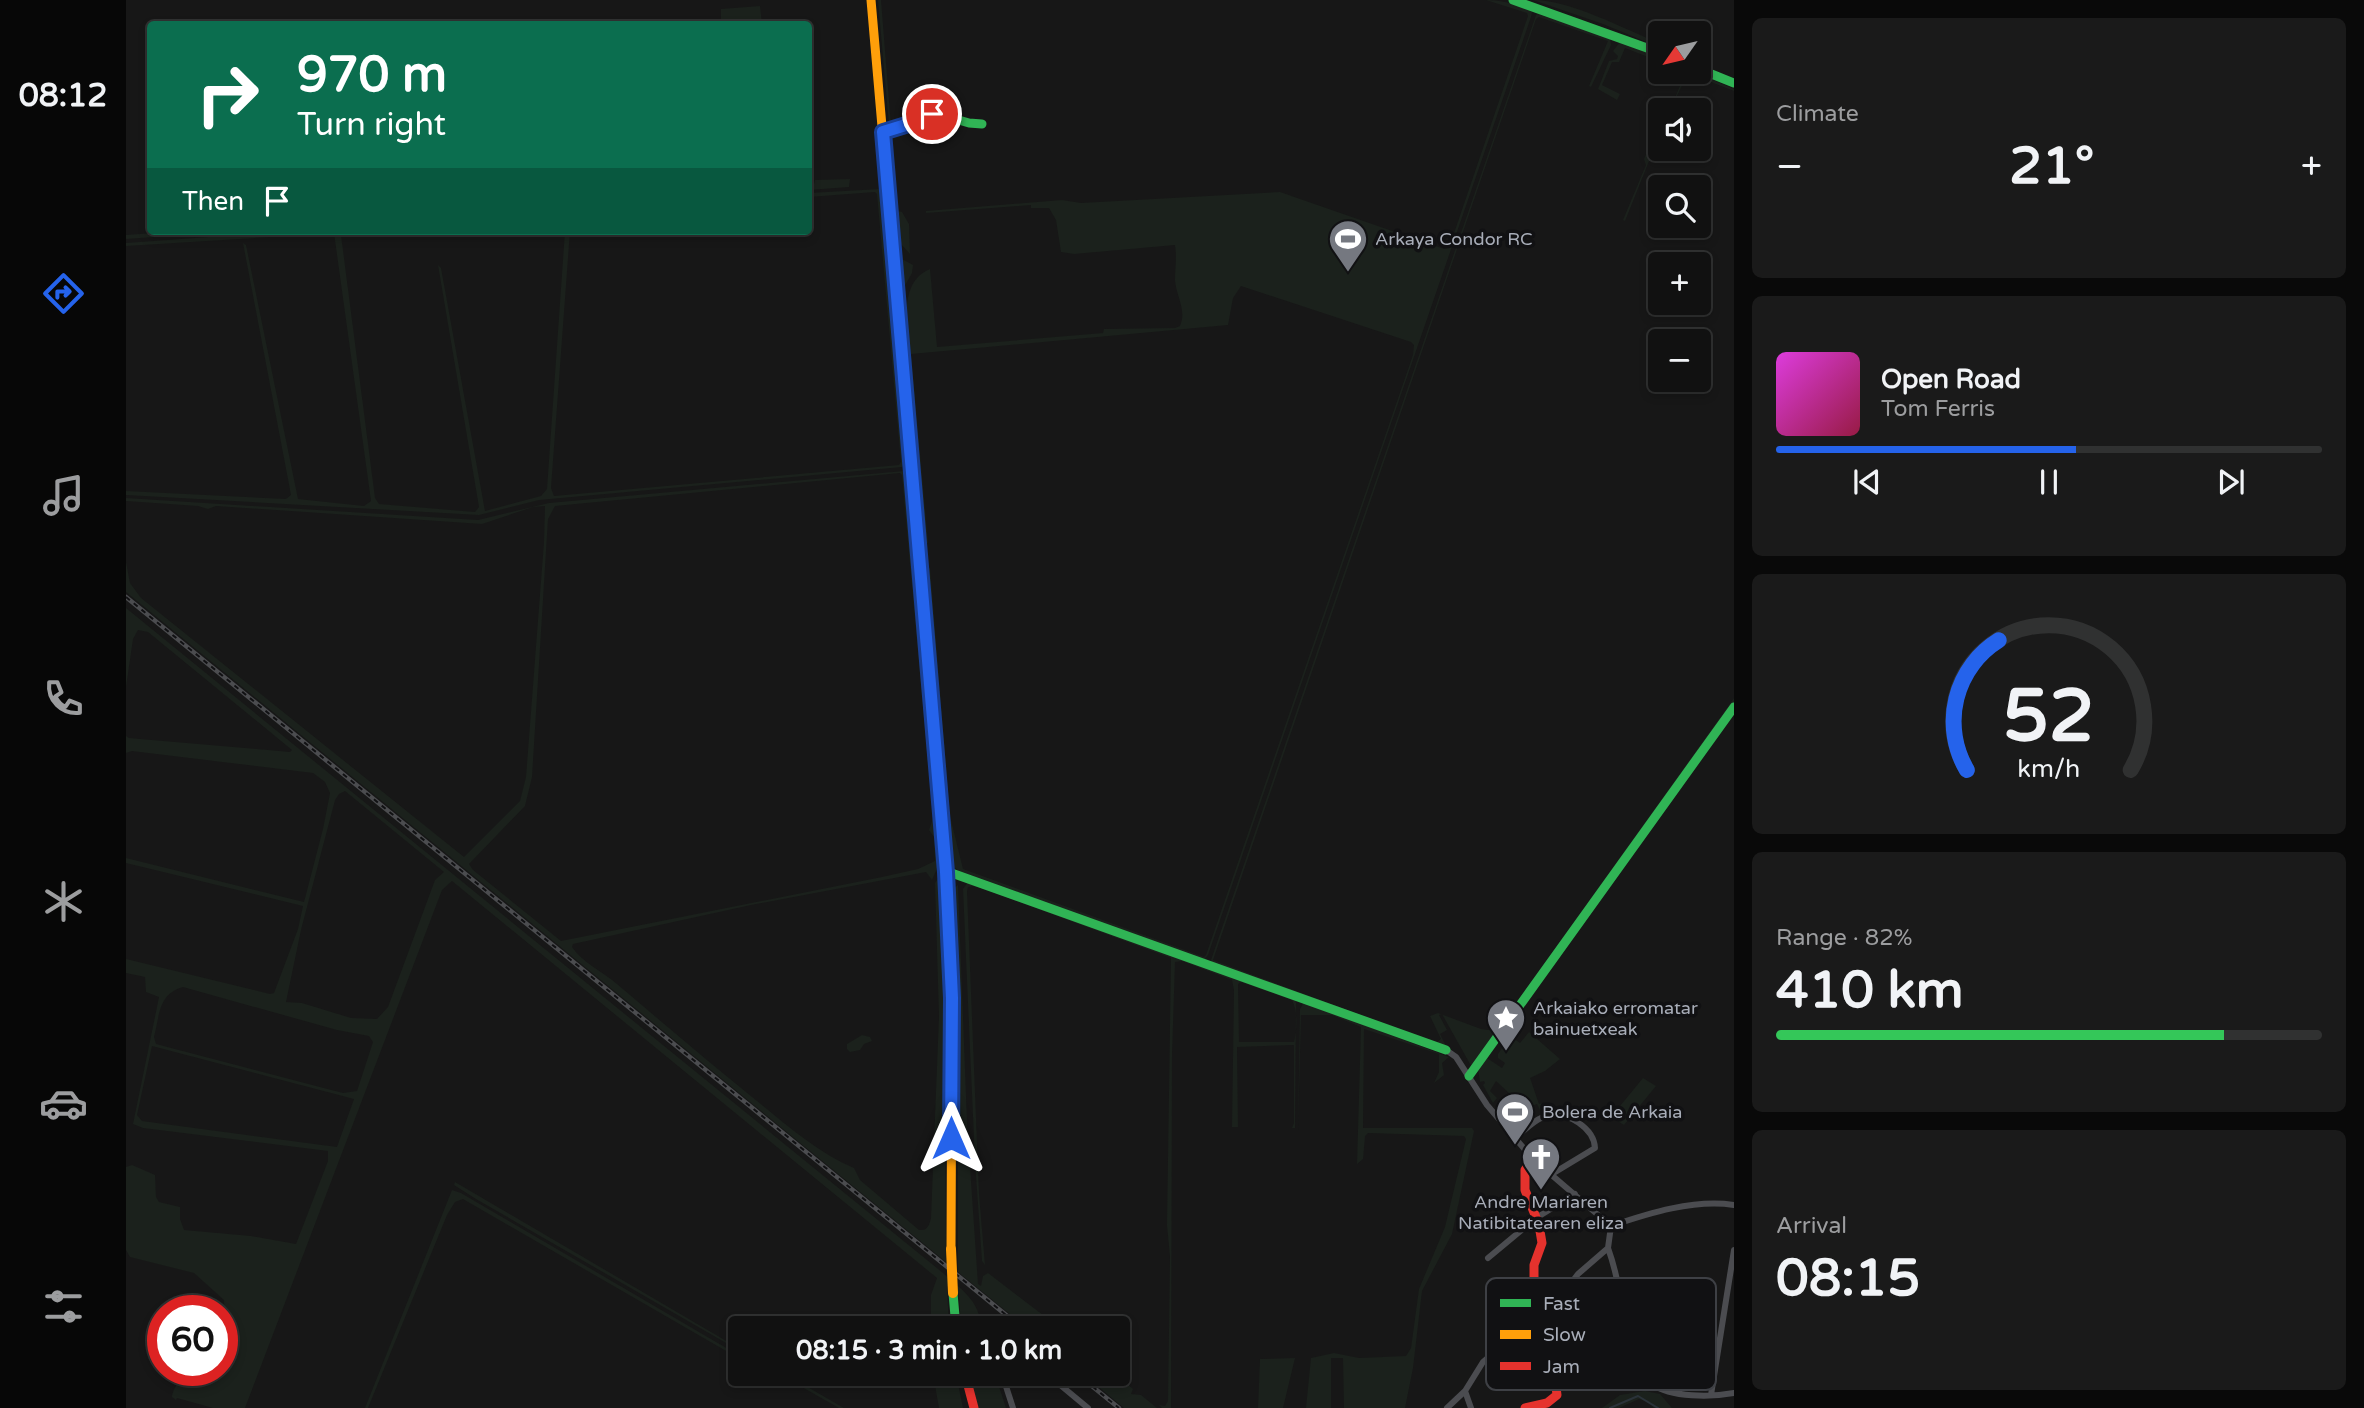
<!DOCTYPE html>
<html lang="en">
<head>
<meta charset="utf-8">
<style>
  body { margin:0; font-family:"Varela Round",sans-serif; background:#1a1a1a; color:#f1f3f6; height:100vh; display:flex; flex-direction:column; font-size:26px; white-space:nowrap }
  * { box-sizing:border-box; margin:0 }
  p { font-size:23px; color:#9c9d9f }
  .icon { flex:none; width:38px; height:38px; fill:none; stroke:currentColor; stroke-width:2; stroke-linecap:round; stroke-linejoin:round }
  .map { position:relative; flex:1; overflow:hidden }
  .panel { display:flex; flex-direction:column; gap:18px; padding:18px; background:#090909; width:630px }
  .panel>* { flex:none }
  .guide { position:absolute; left:21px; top:21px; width:665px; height:214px; border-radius:7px; box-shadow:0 4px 10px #0003,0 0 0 2px #303131; background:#0b6e4f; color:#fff; overflow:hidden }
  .needle { width:46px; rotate:236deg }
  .fabs { position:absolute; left:1522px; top:21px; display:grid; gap:14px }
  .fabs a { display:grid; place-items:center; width:63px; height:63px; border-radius:7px; background:#111; box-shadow:0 4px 10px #0003,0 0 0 2px #303131; font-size:35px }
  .speed { position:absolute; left:21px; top:1295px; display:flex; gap:14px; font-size:35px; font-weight:700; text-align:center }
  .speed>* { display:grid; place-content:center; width:91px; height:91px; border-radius:50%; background:#111; box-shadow:0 4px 10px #0003,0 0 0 2px #303131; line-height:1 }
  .speed .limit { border:10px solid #d22; background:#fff; color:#111 }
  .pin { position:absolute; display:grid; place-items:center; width:60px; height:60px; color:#fff; margin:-30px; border:4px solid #fff; border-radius:50%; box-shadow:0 2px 7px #0007 }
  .me { position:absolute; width:77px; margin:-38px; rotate:0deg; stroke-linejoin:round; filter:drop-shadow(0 0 5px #0008) }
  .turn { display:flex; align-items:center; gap:24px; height:147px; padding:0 35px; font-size:32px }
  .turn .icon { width:91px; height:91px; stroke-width:2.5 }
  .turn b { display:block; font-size:49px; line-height:60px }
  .then { display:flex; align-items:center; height:66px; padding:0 35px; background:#0003; gap:14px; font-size:26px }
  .big { font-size:52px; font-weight:700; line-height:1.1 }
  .panel .card { flex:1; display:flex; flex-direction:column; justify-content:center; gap:10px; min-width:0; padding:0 24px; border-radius:10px; background:#1a1a1a }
  .panel .dial { align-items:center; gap:0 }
  .dial svg { height:182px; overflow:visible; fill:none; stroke:#303131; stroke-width:7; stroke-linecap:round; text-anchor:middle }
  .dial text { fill:#f1f3f6; stroke:none }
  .song { display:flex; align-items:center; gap:21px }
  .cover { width:84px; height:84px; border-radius:10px; background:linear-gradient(135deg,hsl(300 70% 55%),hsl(340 70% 35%)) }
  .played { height:7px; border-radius:4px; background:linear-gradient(90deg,#2563eb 55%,#303131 55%) }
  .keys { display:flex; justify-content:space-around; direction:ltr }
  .heat { display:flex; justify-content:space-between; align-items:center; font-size:38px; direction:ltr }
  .charge { height:10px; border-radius:5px; background:linear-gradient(90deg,#34c759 82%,#303131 0) }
  .trip { position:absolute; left:602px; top:1316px; width:402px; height:70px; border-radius:7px; background:#111; box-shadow:0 4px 10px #0003,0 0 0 2px #303131; font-weight:700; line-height:70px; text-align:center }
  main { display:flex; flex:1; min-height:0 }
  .menu { display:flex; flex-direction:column; width:126px; justify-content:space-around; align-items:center; background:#070707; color:#9c9d9f }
  .menu .icon { width:49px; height:49px }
  .menu .current { color:#2563eb }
  .menu b { font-size:32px; color:#f1f3f6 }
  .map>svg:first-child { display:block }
  .green { fill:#1b211c; fill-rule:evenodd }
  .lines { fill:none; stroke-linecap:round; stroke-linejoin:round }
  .stream { stroke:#2a3239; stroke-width:2 }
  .street { stroke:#4b4c50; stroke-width:6 }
  .fast { stroke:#30b455; stroke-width:9 }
  .slow { stroke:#ff9f0a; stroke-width:9 }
  .jam { stroke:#e5322d; stroke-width:9 }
  .rail-casing { stroke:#4b4c4f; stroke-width:4.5 }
  .rail { stroke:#111113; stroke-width:2; stroke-dasharray:5; stroke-linecap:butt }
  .slow-bridge { stroke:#ff9f0a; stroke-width:10 }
  .route-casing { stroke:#184099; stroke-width:18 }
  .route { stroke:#2563eb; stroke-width:12 }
  .labels { text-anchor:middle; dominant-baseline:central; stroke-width:7; stroke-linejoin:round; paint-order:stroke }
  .poi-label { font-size:18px; fill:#a8adb8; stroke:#111113; text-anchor:start }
  .key { fill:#111113; stroke:#3e4045; stroke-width:2 }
  .key-label { font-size:19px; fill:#a8adb8 }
</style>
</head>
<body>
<main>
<nav class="menu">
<b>08:12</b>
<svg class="icon current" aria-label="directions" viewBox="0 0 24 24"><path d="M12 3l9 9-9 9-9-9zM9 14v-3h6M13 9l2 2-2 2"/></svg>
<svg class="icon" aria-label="music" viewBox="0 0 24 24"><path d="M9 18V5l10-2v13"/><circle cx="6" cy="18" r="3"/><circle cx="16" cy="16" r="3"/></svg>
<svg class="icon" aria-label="phone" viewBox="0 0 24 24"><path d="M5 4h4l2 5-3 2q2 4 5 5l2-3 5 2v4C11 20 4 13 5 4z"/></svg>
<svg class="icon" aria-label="climate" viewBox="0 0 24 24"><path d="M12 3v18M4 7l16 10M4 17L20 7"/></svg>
<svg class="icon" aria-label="car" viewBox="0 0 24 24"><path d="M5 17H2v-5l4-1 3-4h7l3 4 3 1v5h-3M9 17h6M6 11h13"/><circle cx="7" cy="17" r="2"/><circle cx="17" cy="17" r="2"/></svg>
<svg class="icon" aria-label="filters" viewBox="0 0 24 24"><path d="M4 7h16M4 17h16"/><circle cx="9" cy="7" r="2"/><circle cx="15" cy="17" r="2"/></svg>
</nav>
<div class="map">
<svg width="1608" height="1408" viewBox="0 0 1608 1408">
  <rect width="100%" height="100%" fill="#171717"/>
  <path class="green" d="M 752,0 L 755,0 L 765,126 L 763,126 Z
    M 1360,0 C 1374,0 1394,4 1406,12 L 1405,17 L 1082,955 L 1079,959 L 833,871 L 825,865 L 800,569 L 804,568 L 824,816 L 837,869 L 1078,957 L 1080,955 L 1287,355 L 1288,345 L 1285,342 L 1115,286 L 1107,298 L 1102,325 L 785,354 L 802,543 L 798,542 L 780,332 C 780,308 779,279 804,269 L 811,347 L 977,333 L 978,329 L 1049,328 L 1054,326 C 1061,310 1050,296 1049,280 C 1049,268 1051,257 1049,245 L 948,254 L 935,252 L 930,220 L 923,208 L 905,208 L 905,205 L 800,213 L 800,211 L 936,200 L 955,203 L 1154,192 L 1318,249 L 1324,245 L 1402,16 L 1401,13 Z
    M 1407,0 C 1445,0 1498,29 1535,44 L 1535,48 L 1477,24 Z
    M 634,6 L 636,24 L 595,24 L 595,9 Z
    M 1412,14 L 1484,37 L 1485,45 L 1465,87 L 1463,86 L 1482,41 L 1413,17 L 1410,19 L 1087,960 L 1310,1043 L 1315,1039 L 1304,1016 L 1312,1013 L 1355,1029 L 1370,1031 L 1608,698 L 1608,704 L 1348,1066 L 1344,1064 L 1316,1014 L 1313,1015 L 1321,1030 L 1314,1034 L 1321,1048 L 1086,963 L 1085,960 L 1410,15 Z
    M 1494,42 L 1535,58 L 1535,62 L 1499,48 L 1493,62 L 1486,62 L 1476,85 L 1494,94 L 1491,100 L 1472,89 L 1483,61 L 1491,59 L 1492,56 L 1487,51 Z
    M 1556,72 L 1568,72 L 1608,89 L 1608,91 L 1562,73 L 1544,110 L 1558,76 Z
    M 1535,131 L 1499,221 L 1497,220 L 1520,165 L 1518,159 L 1527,138 L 1532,137 Z
    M 724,179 L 723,187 L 683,190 L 683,185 L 688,184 L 689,180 Z
    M 754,189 L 779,464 L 776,467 L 413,500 L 353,515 L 0,495 L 0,491 L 160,499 L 165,495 L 117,243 L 120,245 L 172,499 L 238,506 L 245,501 L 208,233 L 0,246 L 0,243 L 164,231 L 218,231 L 215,235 L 249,498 L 253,504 L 349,512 L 353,507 L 312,265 L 315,268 L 359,511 L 415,496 L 421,489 L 439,231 L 444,231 L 425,488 L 428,496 L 773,465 L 775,462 L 751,194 L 749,192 L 683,197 L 683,193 Z
    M 772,211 L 776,212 L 783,224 L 784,254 L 774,243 Z
    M 56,231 L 111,231 L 0,239 L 0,235 Z
    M 774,258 L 787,265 L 786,273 L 776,291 Z
    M 778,471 L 813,864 L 806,880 L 800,872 L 625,905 L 447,944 L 446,947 C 456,962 477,972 491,984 C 538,1024 584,1063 631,1101 C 662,1126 692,1153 728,1168 L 734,1180 L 793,1230 C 802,1231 803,1225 805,1218 L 813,1016 L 809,883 L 813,877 L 818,951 L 820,1262 L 0,592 L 0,562 L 4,583 L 15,598 L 338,857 L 394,801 L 400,777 L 418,542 L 419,506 L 407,507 L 356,524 L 90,506 L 82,509 L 72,506 L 0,501 L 0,498 L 352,520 L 423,503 ZM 774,473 L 776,475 L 807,818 L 803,830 L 808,837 L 809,861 L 792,869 L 756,877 L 435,941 L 347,870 L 343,864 L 399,806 L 406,777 L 422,519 L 429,506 Z
    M 0,608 L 817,1273 C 838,1292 852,1299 856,1328 L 835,1328 L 833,1294 L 821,1286 L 823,1328 L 805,1328 L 805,1295 L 811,1278 L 326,881 L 316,890 L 119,1408 L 87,1408 L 51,1398 L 50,1400 L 46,1397 C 47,1387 57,1374 67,1371 C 74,1368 88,1370 96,1370 L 96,1347 L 105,1340 L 99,1329 L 98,1300 L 68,1273 L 4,1257 L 0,1250 L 0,1167 L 6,1165 L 29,1175 L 30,1197 L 33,1202 L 54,1207 L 54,1219 L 58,1230 L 125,1236 L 170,1244 L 202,1161 L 202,1151 L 17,1128 L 7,1124 L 33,997 L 20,992 L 19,977 L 0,973 L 0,959 L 144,994 L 148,993 L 172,929 L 177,906 L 0,863 L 0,858 L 178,902 L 197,829 L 204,793 L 199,782 L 187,773 L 6,751 L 0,753 L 0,736 L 3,738 L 164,752 L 166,750 L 22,632 L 12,630 L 7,639 L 0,687 ZM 219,791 L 318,872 L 309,880 L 262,1007 L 251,1019 L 225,1018 L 176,1003 L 160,1002 L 175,930 L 209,800 L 213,794 ZM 57,987 L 211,1030 L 243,1036 L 247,1042 L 231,1091 L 217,1093 L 30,1044 L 28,1037 C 34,1015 32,994 57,987 ZM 26,1046 L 228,1099 L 211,1147 L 16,1121 L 11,1115 Z
    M 1608,712 L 1608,715 L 1361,1058 L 1376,1068 L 1379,1063 L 1372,1058 L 1372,1054 L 1384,1036 L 1394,1043 L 1403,1032 L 1434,1059 L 1419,1071 L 1404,1078 L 1413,1104 L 1417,1103 L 1420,1108 L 1415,1112 L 1411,1104 L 1401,1108 L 1403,1117 L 1387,1127 L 1372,1109 L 1384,1094 L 1370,1081 L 1364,1091 L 1371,1098 L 1367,1103 L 1357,1085 L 1359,1083 L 1358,1081 L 1354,1082 L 1352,1069 Z
    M 842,882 L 1170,1000 L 1169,1128 L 1166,1128 L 1168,1123 L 1168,1045 L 1111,1047 L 1112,1127 L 1106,1127 L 1108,990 L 1106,980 L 1056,961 L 1049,962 L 1046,1056 L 1045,1408 L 1036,1408 L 1033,1405 L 1039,1406 L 1042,1401 L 1044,1257 L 1041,1225 L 1045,958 L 861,890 L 847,886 L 842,887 L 841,891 L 853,1194 L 859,1265 L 856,1261 L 849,1162 L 837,889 ZM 1115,982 L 1166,1000 C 1172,1011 1171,1030 1168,1042 L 1113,1042 L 1112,984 Z
    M 832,885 L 841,1122 L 852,1284 L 855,1286 L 857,1276 L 862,1273 L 934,1328 L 901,1328 L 832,1272 L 832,1038 L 827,889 Z
    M 1178,1002 L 1323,1057 L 1316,1063 L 1318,1075 L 1308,1083 L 1313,1072 L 1313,1054 L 1238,1029 L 1237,1128 L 1346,1128 L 1348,1131 L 1326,1234 L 1296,1291 L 1287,1368 L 1279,1408 L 1218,1408 L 1217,1358 L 1205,1358 L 1205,1408 L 1180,1408 L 1185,1358 L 1208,1353 L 1233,1358 L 1280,1356 L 1285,1348 L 1293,1289 L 1319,1227 L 1340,1139 L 1338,1136 L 1242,1133 L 1239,1136 L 1237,1159 L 1231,1164 L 1235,1027 L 1206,1015 L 1175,1015 L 1172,1131 L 1174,1009 Z
    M 736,1035 L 744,1037 L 746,1041 L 738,1044 L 734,1050 L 724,1052 L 721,1049 L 721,1044 Z
    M 1517,1078 L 1530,1086 L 1498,1125 L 1485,1117 Z
    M 329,1182 L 614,1349 L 614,1351 L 350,1199 L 328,1185 Z
    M 326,1190 L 335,1193 L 614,1356 L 614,1359 L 337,1199 L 329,1202 L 321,1215 L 242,1408 L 239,1408 Z
    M 1169,1358 L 1157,1408 L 1132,1408 L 1134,1359 Z
    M 653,1374 L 659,1374 L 718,1408 L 713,1408 Z
    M 807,1374 L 830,1374 L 837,1408 L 813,1408 Z
    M 843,1374 L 873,1374 L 870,1377 L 880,1408 L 852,1408 Z
    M 957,1374 L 989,1374 L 1007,1389 L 1005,1394 L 1015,1395 L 1031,1408 L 998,1408 Z
    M 1519,1391 L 1534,1394 L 1546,1408 L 1528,1408 L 1522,1402 L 1513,1399 L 1493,1408 L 1476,1408 L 1494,1395 Z"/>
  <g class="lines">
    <path class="stream" d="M 1484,1408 L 1512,1396 L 1532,1408"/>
    <path class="street" d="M 1320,1050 L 1330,1057 L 1361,1105 L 1407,1159 L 1485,1226
      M 1389,1138 C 1399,1130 1410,1118 1423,1115 C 1442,1112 1468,1128 1469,1148 L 1426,1174
      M 1485,1226 C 1523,1213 1568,1199 1608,1205
      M 1482,1248 C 1496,1287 1501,1338 1497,1378
      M 1362,1258 L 1410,1218 L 1449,1194
      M 1500,1348 C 1507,1359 1516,1376 1526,1384 C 1545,1398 1586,1397 1608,1393
      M 876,1374 L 887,1408
      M 921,1374 L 962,1408
      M 1339,1391 L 1345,1408
      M 1585,1395 L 1608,1250
      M 1321,1408 L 1339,1391 L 1357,1362 L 1436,1295 L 1452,1274 L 1482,1248 L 1485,1226"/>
    <path class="fast" d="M 1387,0 L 1535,53
      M 1573,69 L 1608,83
      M 757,132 L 812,114 L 843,123 L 856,124
      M 771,299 L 820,871 L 826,1010
      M 820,871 L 1320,1050
      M 1343,1076 L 1608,707
      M 827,1293 L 830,1328"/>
    <path class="slow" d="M 745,0 L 771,299
      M 825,1249 L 826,1010"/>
    <path class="jam" d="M 839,1374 L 848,1408
      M 1399,1408 L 1421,1403 L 1431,1395 L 1424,1338 L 1414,1315 L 1408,1286 L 1408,1265 L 1416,1243 L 1413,1225 L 1399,1190 L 1399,1170 L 1407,1159"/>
    <g class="rail-casing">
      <path id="rail" d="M 0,597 L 896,1328
        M 951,1374 L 993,1408"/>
    </g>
    <use href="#rail" class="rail"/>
    <path class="slow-bridge" d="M 825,1249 L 827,1293"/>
  </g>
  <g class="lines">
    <g class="route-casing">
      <path id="route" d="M 806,114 L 783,124 L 757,132 L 820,872 L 826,998 L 825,1138"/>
    </g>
    <use href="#route" class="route"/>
  </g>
  <defs>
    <g id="stadium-pin" transform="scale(2.0125)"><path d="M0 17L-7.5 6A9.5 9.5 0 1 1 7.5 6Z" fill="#757880" stroke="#111113"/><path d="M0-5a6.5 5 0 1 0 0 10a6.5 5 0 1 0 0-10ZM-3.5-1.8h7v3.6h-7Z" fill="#fff"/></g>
    <g id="sight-pin" transform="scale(2.0125)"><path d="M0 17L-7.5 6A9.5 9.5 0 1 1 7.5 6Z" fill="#757880" stroke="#111113"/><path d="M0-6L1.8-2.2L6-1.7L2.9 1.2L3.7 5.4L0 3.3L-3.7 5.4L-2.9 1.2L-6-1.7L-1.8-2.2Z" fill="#fff"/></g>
    <g id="church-pin" transform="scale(2.0125)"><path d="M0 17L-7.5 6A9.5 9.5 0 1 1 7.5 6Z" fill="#757880" stroke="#111113"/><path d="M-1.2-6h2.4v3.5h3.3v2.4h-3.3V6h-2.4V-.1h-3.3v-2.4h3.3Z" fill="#fff"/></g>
  </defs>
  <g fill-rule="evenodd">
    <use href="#stadium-pin" x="1222" y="239"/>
    <use href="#sight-pin" x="1380" y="1018"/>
    <use href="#stadium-pin" x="1389" y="1112"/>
    <use href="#church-pin" x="1415" y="1157"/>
  </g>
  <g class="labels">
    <g class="poi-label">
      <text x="1249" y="239">Arkaya Condor RC</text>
      <text x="1407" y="1008">Arkaiako erromatar<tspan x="1407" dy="21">bainuetxeak</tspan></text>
      <text x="1416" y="1112">Bolera de Arkaia</text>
      <text x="1415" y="1202" text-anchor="middle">Andre Mariaren<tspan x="1415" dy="21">Natibitatearen eliza</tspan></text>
    </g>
  </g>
  <rect x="1360" y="1278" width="230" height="112" rx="10" class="key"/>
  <rect x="1374" y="1299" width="31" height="8" fill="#30b455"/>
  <rect x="1374" y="1330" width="31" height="9" fill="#ff9f0a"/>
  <rect x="1374" y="1362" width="31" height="8" fill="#e5322d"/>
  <g class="key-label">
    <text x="1417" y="1310">Fast</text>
    <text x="1417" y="1341">Slow</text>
    <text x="1417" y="1373">Jam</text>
  </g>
</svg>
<div class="fabs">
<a><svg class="needle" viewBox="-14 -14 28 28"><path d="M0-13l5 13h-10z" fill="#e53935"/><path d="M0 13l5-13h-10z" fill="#9c9d9f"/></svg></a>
<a><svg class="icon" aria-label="sound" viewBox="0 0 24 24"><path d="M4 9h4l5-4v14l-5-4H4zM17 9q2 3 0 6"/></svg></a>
<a><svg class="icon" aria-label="search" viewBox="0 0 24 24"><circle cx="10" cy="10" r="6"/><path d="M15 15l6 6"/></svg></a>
<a>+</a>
<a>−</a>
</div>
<div class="speed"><div class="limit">60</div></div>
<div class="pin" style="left:806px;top:114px;background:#d93025"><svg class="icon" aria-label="arrive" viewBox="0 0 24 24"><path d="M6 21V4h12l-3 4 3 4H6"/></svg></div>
<svg class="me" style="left:825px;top:1138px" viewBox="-20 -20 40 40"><path d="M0-17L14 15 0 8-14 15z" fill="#2563eb" stroke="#fff" stroke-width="4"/></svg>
<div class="trip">08:15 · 3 min · 1.0 km</div>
<div class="guide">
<div class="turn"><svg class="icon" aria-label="right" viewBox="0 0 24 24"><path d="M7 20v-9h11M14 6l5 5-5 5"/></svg><div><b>970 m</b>Turn right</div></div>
<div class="then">Then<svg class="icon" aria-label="arrive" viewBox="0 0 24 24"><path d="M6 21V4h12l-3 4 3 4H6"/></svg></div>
</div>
</div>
<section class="panel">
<div class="card"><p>Climate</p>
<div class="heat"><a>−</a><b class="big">21°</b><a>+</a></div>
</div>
<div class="card">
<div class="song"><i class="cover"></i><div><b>Open Road</b><p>Tom Ferris</p></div></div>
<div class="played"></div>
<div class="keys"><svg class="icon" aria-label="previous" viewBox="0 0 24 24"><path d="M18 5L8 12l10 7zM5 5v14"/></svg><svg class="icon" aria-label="pause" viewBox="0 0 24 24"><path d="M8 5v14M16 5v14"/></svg><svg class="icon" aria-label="next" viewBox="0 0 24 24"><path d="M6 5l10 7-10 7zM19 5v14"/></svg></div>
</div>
<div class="card dial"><svg viewBox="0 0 100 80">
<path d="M14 69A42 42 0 1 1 86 69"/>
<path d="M14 69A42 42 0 0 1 28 12" stroke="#2563eb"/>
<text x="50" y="56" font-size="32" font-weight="700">52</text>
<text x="50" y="72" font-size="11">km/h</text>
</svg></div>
<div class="card"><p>Range · 82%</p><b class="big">410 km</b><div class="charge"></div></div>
<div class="card"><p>Arrival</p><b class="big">08:15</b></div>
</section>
</main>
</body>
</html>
